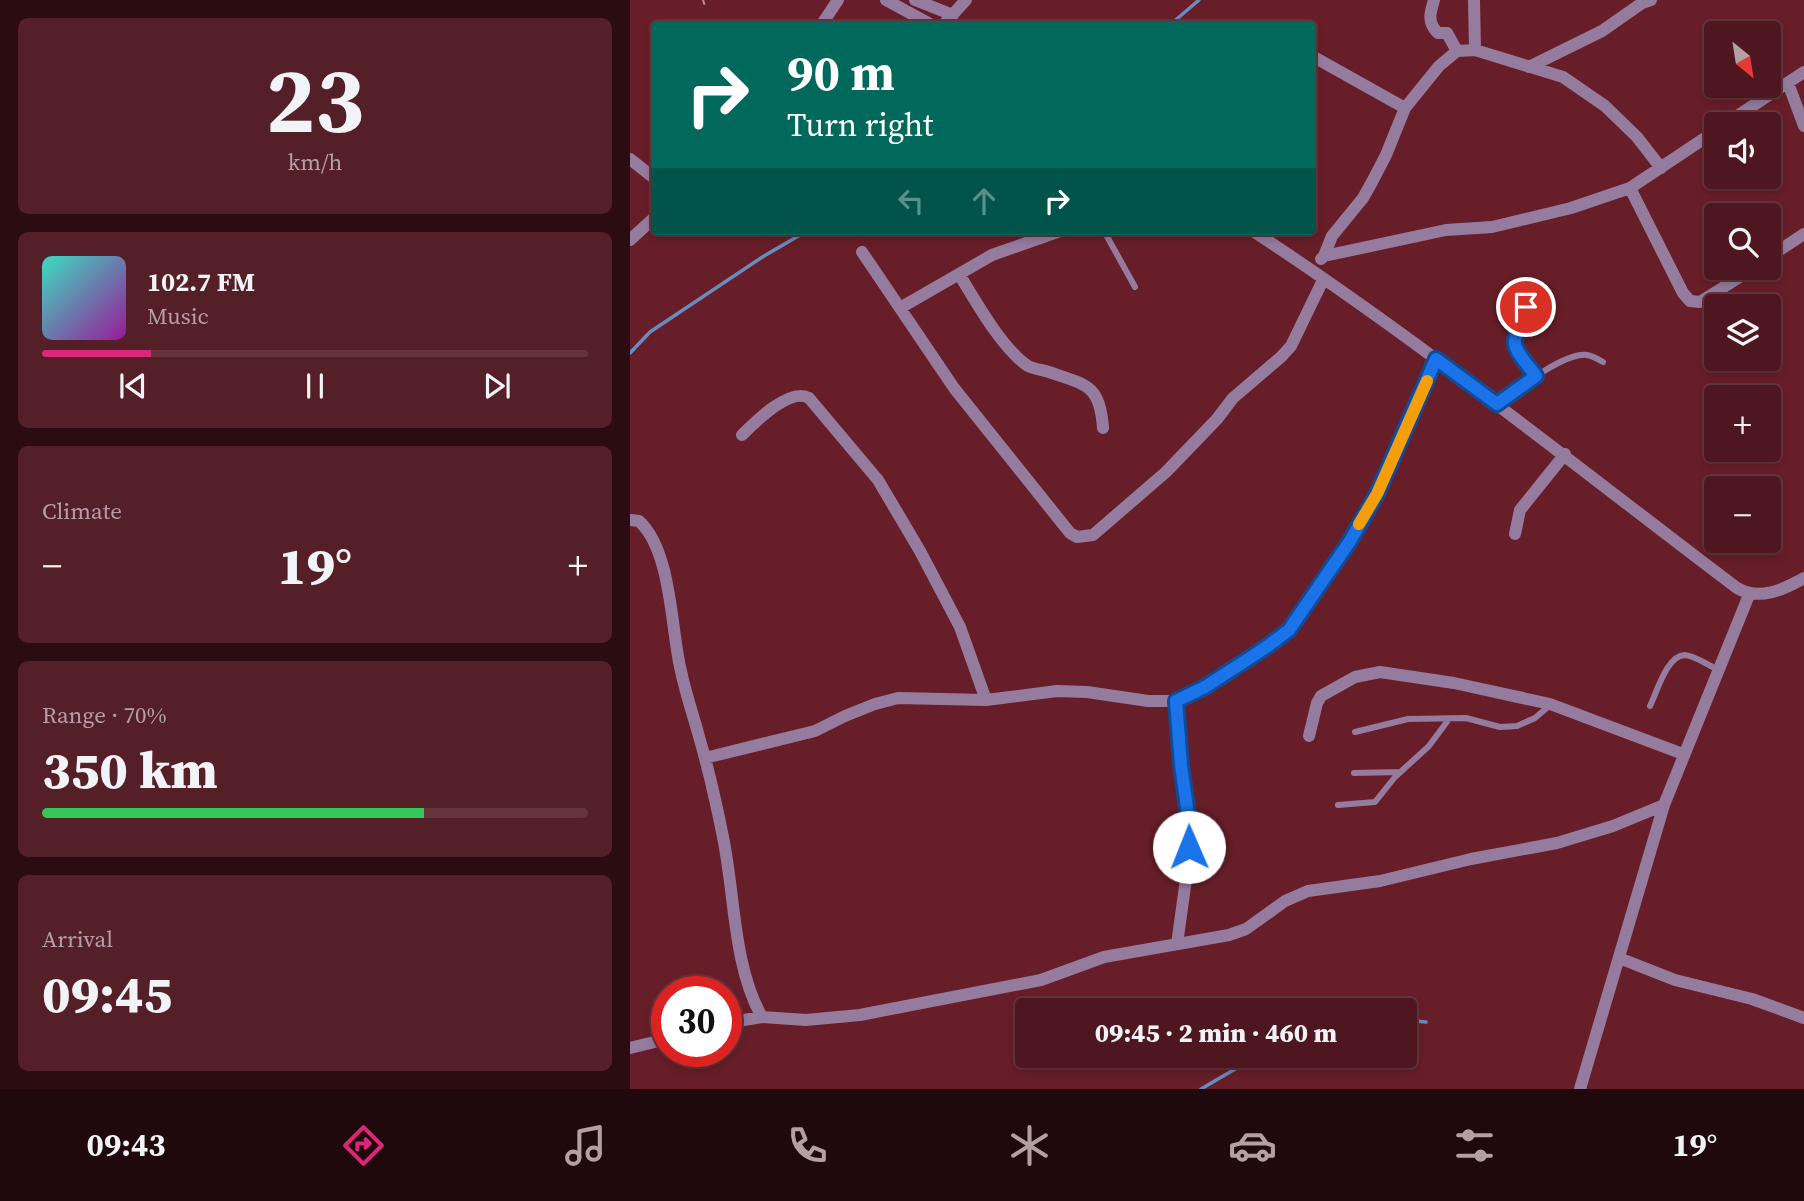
<!DOCTYPE html>
<html lang="en">
<head>
<meta charset="utf-8">
<style>
  body { margin:0; font-family:"Source Serif 4",serif; background:#551f27; color:#f1f3f6; height:100vh; display:flex; flex-direction:column; font-size:26px; white-space:nowrap }
  * { box-sizing:border-box; margin:0 }
  p { font-size:23px; color:#b39fa4 }
  .icon { flex:none; width:38px; height:38px; fill:none; stroke:currentColor; stroke-width:2; stroke-linecap:round; stroke-linejoin:round }
  .map { position:relative; flex:1; overflow:hidden }
  .drawer { display:flex; flex-direction:column; gap:18px; padding:18px; background:#2b0c10; width:630px }
  .drawer>* { flex:none }
  .top-card { position:absolute; left:21px; top:21px; width:665px; height:214px; border-radius:7px; box-shadow:0 4px 10px #0003,0 0 0 2px #65353c; background:#00695c; color:#fff; overflow:hidden }
  .needle { width:46px; rotate:150deg }
  .fabs { position:absolute; left:1074px; top:21px; display:grid; gap:14px }
  .fabs a { display:grid; place-items:center; width:77px; height:77px; border-radius:7px; background:#4e161e; box-shadow:0 4px 10px #0003,0 0 0 2px #65353c; font-size:35px }
  .speed { position:absolute; left:21px; top:976px; display:flex; gap:14px; font-size:35px; font-weight:700; text-align:center }
  .speed>* { display:grid; place-content:center; width:91px; height:91px; border-radius:50%; background:#4e161e; box-shadow:0 4px 10px #0003,0 0 0 2px #65353c; line-height:1 }
  .speed .limit { border:10px solid #d22; background:#fff; color:#111 }
  .pin { position:absolute; display:grid; place-items:center; width:60px; height:60px; color:#fff; margin:-30px; border:4px solid #fff; border-radius:50%; box-shadow:0 2px 7px #0007 }
  .me { position:absolute; width:77px; margin:-38px; rotate:359deg; stroke-linejoin:round; filter:drop-shadow(0 0 5px #0008) }
  .turn { display:flex; align-items:center; gap:24px; height:147px; padding:0 21px; font-size:32px }
  .turn .icon { width:91px; height:91px; stroke-width:2.5 }
  .turn b { display:block; font-size:49px; line-height:60px }
  .lanes { display:flex; align-items:center; height:66px; padding:0 21px; background:#0003; justify-content:center; gap:35px; direction:ltr }
  .lanes .off { opacity:.35 }
  .big { font-size:52px; font-weight:800; line-height:1.1 }
  .drawer .card { flex:1; display:flex; flex-direction:column; justify-content:center; gap:10px; min-width:0; padding:0 24px; border-radius:10px; background:#551f27 }
  .drawer .dial { align-items:center; gap:0 }
  .dial b { font-size:91px; line-height:1 }
  .song { display:flex; align-items:center; gap:21px }
  .cover { width:84px; height:84px; border-radius:10px; background:linear-gradient(135deg,hsl(170 70% 55%),hsl(300 70% 35%)) }
  .played { height:7px; border-radius:4px; background:linear-gradient(90deg,#db2777 20%,#65353c 20%) }
  .keys { display:flex; justify-content:space-around; direction:ltr }
  .heat { display:flex; justify-content:space-between; align-items:center; font-size:38px; direction:ltr }
  .charge { height:10px; border-radius:5px; background:linear-gradient(90deg,#34c759 70%,#65353c 0) }
  .trip { position:absolute; left:385px; top:998px; width:402px; height:70px; border-radius:7px; background:#4e161e; box-shadow:0 4px 10px #0003,0 0 0 2px #65353c; font-weight:800; line-height:70px; text-align:center }
  .menu { display:flex; height:112px; justify-content:space-around; align-items:center; background:#1f090c; color:#b39fa4 }
  .menu .icon { width:49px; height:49px }
  .menu .on { color:#db2777 }
  .menu b { font-size:32px; color:#f1f3f6 }
  main { display:flex; flex:1; min-height:0 }
  .map>svg:first-child { display:block }
  .lines { fill:none; stroke-linecap:round; stroke-linejoin:round }
  .stream { stroke:#678cc1; stroke-width:3.5 }
  .path { stroke:#b99296; stroke-width:2; stroke-dasharray:5 3.5; stroke-linecap:butt }
  .service { stroke:#957c9f; stroke-width:6 }
  .minor { stroke:#957c9f; stroke-width:12 }
  .route-casing { stroke:#114b97; stroke-width:18 }
  .route { stroke:#1a73e8; stroke-width:12 }
  .slow { stroke:#f59e0b; stroke-width:12 }
</style>
</head>
<body>
<main>
<section class="drawer">
<div class="card dial"><b>23</b><p>km/h</p></div>
<div class="card">
<div class="song"><i class="cover"></i><div><b>102.7 FM</b><p>Music</p></div></div>
<div class="played"></div>
<div class="keys"><svg class="icon" aria-label="previous" viewBox="0 0 24 24"><path d="M18 5L8 12l10 7zM5 5v14"/></svg><svg class="icon" aria-label="pause" viewBox="0 0 24 24"><path d="M8 5v14M16 5v14"/></svg><svg class="icon" aria-label="next" viewBox="0 0 24 24"><path d="M6 5l10 7-10 7zM19 5v14"/></svg></div>
</div>
<div class="card"><p>Climate</p>
<div class="heat"><a>−</a><b class="big">19°</b><a>+</a></div>
</div>
<div class="card"><p>Range · 70%</p><b class="big">350 km</b><div class="charge"></div></div>
<div class="card"><p>Arrival</p><b class="big">09:45</b></div>
</section>
<div class="map">
<svg width="1174" height="1089" viewBox="0 0 1174 1089">
  <rect width="100%" height="100%" fill="#681e28"/>
  <g class="lines">
    <path class="stream" d="M 541,24 L 569,0
      M 0,353 L 20,332 L 134,256 L 177,231
      M 775,1020 L 796,1022
      M 571,1089 L 629,1055"/>
    <path class="path" d="M 73,0 L 75,6"/>
    <path class="service" d="M 474,231 L 505,287
      M 896,289 L 896,319 L 885,339 L 886,346 L 906,376
      M 868,404 C 886,390 934,352 957,355 C 962,356 968,359 973,362
      M 1020,706 C 1027,692 1037,655 1055,655 C 1065,656 1078,665 1087,669
      M 725,732 L 778,719 L 836,718 L 870,727 L 887,726 L 905,718 L 919,706
      M 724,773 L 770,772
      M 708,805 L 745,802 L 765,777 L 799,746 L 819,719"/>
    <path class="minor" d="M 256,0 L 300,24
      M 285,0 L 323,15
      M 804,0 C 800,13 797,23 808,33 L 817,33 L 827,51
      M 844,0 L 845,50
      M 192,24 L 208,0
      M 314,24 L 336,0
      M 682,56 L 775,108
      M 899,67 L 972,31 L 1012,3 L 1021,0
      M 1158,83 L 1174,126
      M 1095,124 L 1174,72
      M 0,159 L 24,178
      M 1000,188 L 1053,293 L 1060,301 L 1070,302 L 1124,268
      M 623,231 C 791,341 947,467 1107,588 C 1129,601 1153,590 1174,578
      M 0,240 L 24,218
      M 232,252 L 324,388 L 440,533 L 447,537 L 463,535 L 536,472 L 587,419 L 603,398 L 651,357 L 661,346 L 693,280
      M 694,256 L 702,236 L 733,198 L 742,182 L 756,155 L 775,108 L 809,66 L 827,51 L 845,50 L 933,77 L 975,106 L 1007,137 L 1031,168
      M 1139,257 L 1174,234
      M 691,259 L 694,256 L 816,230 L 862,227 L 941,208 L 1000,188 L 1087,130
      M 329,274 C 345,300 372,349 398,366 C 404,369 412,370 419,372 C 457,385 470,385 473,428
      M 270,308 L 362,255 L 430,231
      M 112,435 C 125,422 160,387 179,398 L 248,480 L 290,551 L 330,627 L 356,700
      M 0,520 L 9,521 C 39,548 41,618 48,656 C 52,682 61,708 68,733 C 78,767 86,802 93,837 C 105,895 103,966 132,1017
      M 885,534 L 890,510 L 935,454
      M 546,701 L 551,765 L 560,829 L 558,865 L 547,944
      M 679,736 L 687,703 L 691,696 L 725,677 L 750,672 L 824,683 L 920,704 L 1053,754
      M 75,758 L 185,731 L 215,716 L 245,704 L 268,698 L 356,700 L 427,691 L 457,692 L 518,701 L 546,701 L 575,687 L 635,648 L 659,630 L 684,596 L 747,494 L 806,359
      M 989,958 L 1045,980 L 1122,999 L 1174,1018
      M 96,1023 L 132,1017 L 176,1020 L 230,1015 L 411,980 L 474,957 L 599,935 L 616,929 L 655,901 L 678,891 L 750,881 L 841,859 L 927,843 L 983,826 L 1034,805
      M 0,1048 L 37,1039
      M 950,1089 L 1034,805 L 1119,595"/>
  </g>
  <g class="lines">
    <g class="route-casing">
      <path id="route" d="M 559,847 L 560,829 L 551,765 L 546,701 L 575,687 L 635,648 L 659,630 L 720,541 L 747,494 L 806,359 L 867,404 L 906,376 C 900,367 883,351 885,340 C 887,328 896,324 896,307"/>
    </g>
    <use href="#route" class="route"/>
    <path class="slow" d="M 729,524 L 747,494 L 797,381"/>
  </g>
</svg>
<div class="fabs">
<a><svg class="needle" viewBox="-14 -14 28 28"><path d="M0-13l5 13h-10z" fill="#e53935"/><path d="M0 13l5-13h-10z" fill="#b39fa4"/></svg></a>
<a><svg class="icon" aria-label="sound" viewBox="0 0 24 24"><path d="M4 9h4l5-4v14l-5-4H4zM17 9q2 3 0 6"/></svg></a>
<a><svg class="icon" aria-label="search" viewBox="0 0 24 24"><circle cx="10" cy="10" r="6"/><path d="M15 15l6 6"/></svg></a>
<a><svg class="icon" aria-label="layers" viewBox="0 0 24 24"><path d="M12 4l9 5-9 5-9-5zM3 14l9 5 9-5"/></svg></a>
<a>+</a>
<a>−</a>
</div>
<div class="speed"><div class="limit">30</div></div>
<div class="pin" style="left:896px;top:307px;background:#d93025"><svg class="icon" aria-label="arrive" viewBox="0 0 24 24"><path d="M6 21V4h12l-3 4 3 4H6"/></svg></div>
<svg class="me" style="left:559px;top:847px" viewBox="-20 -20 40 40"><circle r="19" fill="#fff"/><path d="M0-13L10 11 0 6-10 11z" fill="#1a73e8"/></svg>
<div class="trip">09:45 · 2 min · 460 m</div>
<div class="top-card">
<div class="turn"><svg class="icon" aria-label="right" viewBox="0 0 24 24"><path d="M7 20v-9h11M14 6l5 5-5 5"/></svg><div><b>90 m</b>Turn right</div></div>
<div class="lanes"><svg class="icon off" aria-label="left" viewBox="0 0 24 24"><path d="M17 20v-9H6M10 6l-5 5 5 5"/></svg><svg class="icon off" aria-label="ahead" viewBox="0 0 24 24"><path d="M12 20V5M6 11l6-6 6 6"/></svg><svg class="icon" aria-label="right" viewBox="0 0 24 24"><path d="M7 20v-9h11M14 6l5 5-5 5"/></svg></div>
</div>
</div>
</main>
<nav class="menu">
<b>09:43</b>
<svg class="icon on" aria-label="directions" viewBox="0 0 24 24"><path d="M12 3l9 9-9 9-9-9zM9 14v-3h6M13 9l2 2-2 2"/></svg>
<svg class="icon" aria-label="music" viewBox="0 0 24 24"><path d="M9 18V5l10-2v13"/><circle cx="6" cy="18" r="3"/><circle cx="16" cy="16" r="3"/></svg>
<svg class="icon" aria-label="phone" viewBox="0 0 24 24"><path d="M5 4h4l2 5-3 2q2 4 5 5l2-3 5 2v4C11 20 4 13 5 4z"/></svg>
<svg class="icon" aria-label="climate" viewBox="0 0 24 24"><path d="M12 3v18M4 7l16 10M4 17L20 7"/></svg>
<svg class="icon" aria-label="car" viewBox="0 0 24 24"><path d="M5 17H2v-5l4-1 3-4h7l3 4 3 1v5h-3M9 17h6M6 11h13"/><circle cx="7" cy="17" r="2"/><circle cx="17" cy="17" r="2"/></svg>
<svg class="icon" aria-label="filters" viewBox="0 0 24 24"><path d="M4 7h16M4 17h16"/><circle cx="9" cy="7" r="2"/><circle cx="15" cy="17" r="2"/></svg>
<b>19°</b>
</nav>
</body>
</html>
